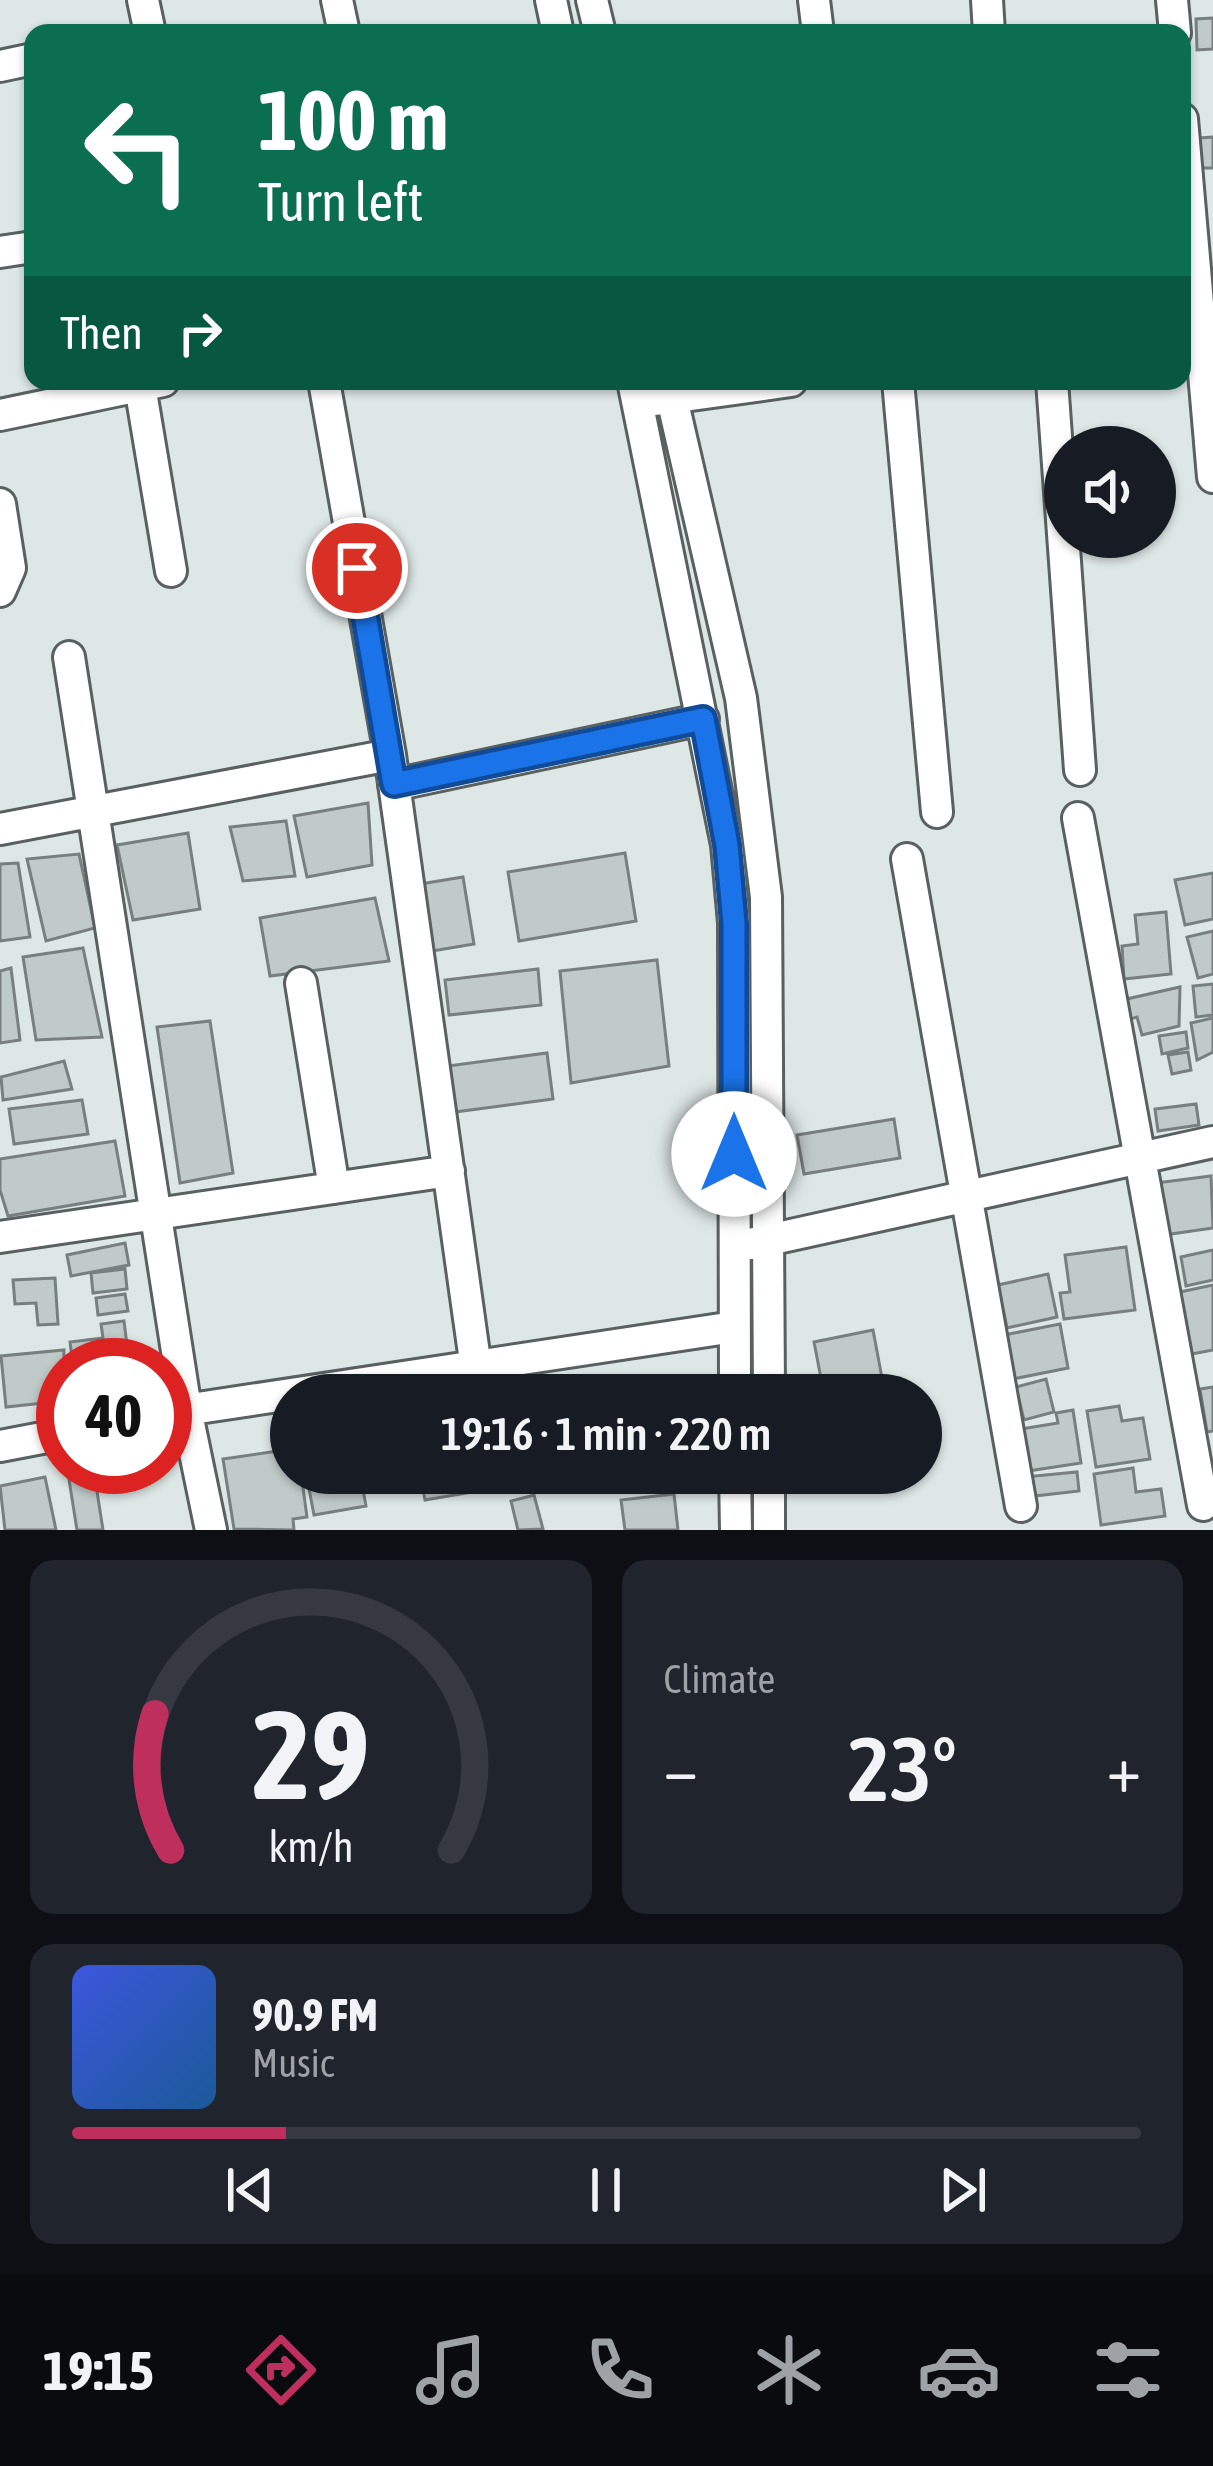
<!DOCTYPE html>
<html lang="en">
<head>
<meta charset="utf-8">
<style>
  body { margin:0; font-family:"Asap Condensed",sans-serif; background:#20242c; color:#f1f3f6; height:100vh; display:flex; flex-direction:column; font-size:45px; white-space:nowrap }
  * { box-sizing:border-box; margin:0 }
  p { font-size:39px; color:#9ea1a6 }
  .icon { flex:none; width:66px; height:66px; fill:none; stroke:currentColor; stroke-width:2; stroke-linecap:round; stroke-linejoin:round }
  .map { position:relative; height:1530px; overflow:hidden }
  .side { display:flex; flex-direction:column; gap:30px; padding:30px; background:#0d0f14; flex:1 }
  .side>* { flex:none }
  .banner { position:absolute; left:24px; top:24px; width:1167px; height:366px; border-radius:24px; box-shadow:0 3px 9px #0004; background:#0b6e4f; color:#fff; overflow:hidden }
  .fabs { position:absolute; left:1044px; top:426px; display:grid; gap:24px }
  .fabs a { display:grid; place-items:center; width:132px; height:132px; border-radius:50%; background:#171b24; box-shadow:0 3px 9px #0004; font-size:60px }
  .speed { position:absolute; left:36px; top:1338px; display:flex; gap:24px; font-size:60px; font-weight:700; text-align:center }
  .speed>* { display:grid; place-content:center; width:156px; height:156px; border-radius:50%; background:#171b24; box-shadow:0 3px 9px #0004; line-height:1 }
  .speed .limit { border:18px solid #d22; background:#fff; color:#111 }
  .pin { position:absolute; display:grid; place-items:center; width:102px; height:102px; color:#fff; margin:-51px; border:6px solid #fff; border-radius:50%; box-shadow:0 3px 12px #0007 }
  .me { position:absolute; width:132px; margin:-66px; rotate:0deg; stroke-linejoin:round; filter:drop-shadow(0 0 9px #0008) }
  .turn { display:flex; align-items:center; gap:42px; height:252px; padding:0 36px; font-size:54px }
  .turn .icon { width:156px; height:156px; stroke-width:2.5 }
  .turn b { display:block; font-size:84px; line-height:102px }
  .then { display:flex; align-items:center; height:114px; padding:0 36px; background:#0003; gap:24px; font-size:45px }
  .big { font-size:90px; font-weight:600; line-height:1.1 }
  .side .widget { flex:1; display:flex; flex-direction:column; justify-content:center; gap:18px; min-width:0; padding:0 42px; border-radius:24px; background:#20242c }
  .side .dial { align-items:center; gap:0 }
  .dial svg { height:312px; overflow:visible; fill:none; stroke:#363941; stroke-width:7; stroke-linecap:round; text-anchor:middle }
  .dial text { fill:#f1f3f6; stroke:none }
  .song { display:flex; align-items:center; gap:36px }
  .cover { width:144px; height:144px; border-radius:18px; background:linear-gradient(135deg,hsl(230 70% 55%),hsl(210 70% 35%)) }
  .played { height:12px; border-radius:6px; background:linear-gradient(90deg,#be2f5d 20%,#363941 20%) }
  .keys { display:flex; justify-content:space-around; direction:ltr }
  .heat { display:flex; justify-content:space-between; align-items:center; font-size:66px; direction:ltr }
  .side .tiles { flex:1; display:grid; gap:30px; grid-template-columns:1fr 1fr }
  .widget:last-child { grid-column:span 2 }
  .trip { position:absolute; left:270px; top:1374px; width:672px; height:120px; border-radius:60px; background:#171b24; box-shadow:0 3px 9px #0004; font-weight:600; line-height:120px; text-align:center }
  .tab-bar { display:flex; height:192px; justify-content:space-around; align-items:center; background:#090b0e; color:#9ea1a6 }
  .tab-bar .icon { width:84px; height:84px }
  .tab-bar .on { color:#be2f5d }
  .tab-bar b { font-size:54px; color:#f1f3f6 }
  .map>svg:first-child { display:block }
  .building { fill:#c0cac9; stroke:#77807f; stroke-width:3 }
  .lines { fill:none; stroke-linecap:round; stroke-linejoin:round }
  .minor-casing { stroke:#586060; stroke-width:36 }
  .minor { stroke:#fff; stroke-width:30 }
  .route-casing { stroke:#114b97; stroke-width:30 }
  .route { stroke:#1a73e8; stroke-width:21 }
</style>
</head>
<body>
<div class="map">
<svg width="1213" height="1530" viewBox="0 0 1213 1530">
  <rect width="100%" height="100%" fill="#dde7e6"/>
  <path class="building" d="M 1213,18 L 1213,49 L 1197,50 L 1196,19 Z
    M 1213,137 L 1213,168 L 1202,168 L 1200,138 Z
    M 368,803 L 372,865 L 307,877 L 294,816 Z
    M 286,821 L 295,876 L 243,881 L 230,827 Z
    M 188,833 L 200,909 L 133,920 L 117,845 Z
    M 625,853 L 636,921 L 519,941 L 508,872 Z
    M 79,854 L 95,928 L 46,941 L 27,859 Z
    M 18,863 L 30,937 L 0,941 L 0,864 Z
    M 1213,873 L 1213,919 L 1185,925 L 1175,880 Z
    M 463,877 L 474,944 L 426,952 L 414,885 Z
    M 375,898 L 389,961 L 270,976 L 260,918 Z
    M 1166,912 L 1171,974 L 1124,979 L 1122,946 L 1138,944 L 1135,915 Z
    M 1213,931 L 1213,974 L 1198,978 L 1187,937 Z
    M 83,948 L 102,1037 L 36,1040 L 23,957 Z
    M 657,960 L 669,1066 L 571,1083 L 560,971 Z
    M 11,968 L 20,1040 L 0,1043 L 0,971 Z
    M 538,969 L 541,1005 L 449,1015 L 445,980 Z
    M 1213,984 L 1213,1015 L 1196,1017 L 1193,986 Z
    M 1180,987 L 1179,1026 L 1142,1035 L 1137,1017 L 1123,1021 L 1118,1001 Z
    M 1213,1018 L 1213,1052 L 1197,1060 L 1191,1023 Z
    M 210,1021 L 233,1173 L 180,1183 L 157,1027 Z
    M 1186,1032 L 1188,1048 L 1162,1054 L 1159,1036 Z
    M 1188,1052 L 1191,1070 L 1172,1074 L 1168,1055 Z
    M 547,1053 L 553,1099 L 455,1112 L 448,1066 Z
    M 64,1061 L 72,1089 L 3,1100 L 1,1077 Z
    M 82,1100 L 88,1134 L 14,1144 L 9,1109 Z
    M 1196,1104 L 1199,1125 L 1158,1131 L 1155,1109 Z
    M 894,1119 L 900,1158 L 804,1174 L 797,1135 Z
    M 115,1141 L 125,1196 L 8,1216 L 0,1190 L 0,1159 Z
    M 1211,1176 L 1213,1228 L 1164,1235 L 1156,1183 Z
    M 125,1243 L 129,1265 L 71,1276 L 67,1255 Z
    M 1126,1247 L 1135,1310 L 1064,1319 L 1060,1293 L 1070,1292 L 1065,1255 Z
    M 1213,1250 L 1213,1280 L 1186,1286 L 1181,1257 Z
    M 125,1269 L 127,1289 L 93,1293 L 91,1273 Z
    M 1048,1274 L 1057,1317 L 1007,1328 L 998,1285 Z
    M 55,1278 L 58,1324 L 38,1325 L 36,1303 L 15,1304 L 13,1280 Z
    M 1213,1285 L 1213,1350 L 1192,1354 L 1180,1292 Z
    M 125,1294 L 128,1311 L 98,1315 L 96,1298 Z
    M 124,1321 L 128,1353 L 105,1356 L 106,1365 L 73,1365 L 70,1342 L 103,1338 L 101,1324 Z
    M 1060,1324 L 1068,1368 L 1013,1379 L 1004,1335 Z
    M 873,1330 L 883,1383 L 824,1394 L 814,1342 Z
    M 64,1350 L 63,1401 L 6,1407 L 1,1356 Z
    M 1046,1379 L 1054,1412 L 1024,1420 L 1016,1387 Z
    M 1213,1387 L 1213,1431 L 1207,1432 L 1200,1389 Z
    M 1119,1406 L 1122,1421 L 1143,1418 L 1150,1459 L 1096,1467 L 1087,1411 Z
    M 1073,1410 L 1081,1463 L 1028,1471 L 1021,1429 L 1058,1423 L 1056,1413 Z
    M 291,1449 L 291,1473 L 301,1473 L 307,1517 L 293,1519 L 294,1530 L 234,1529 L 223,1459 Z
    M 67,1467 L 129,1467 L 131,1479 L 96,1485 L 103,1530 L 77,1530 Z
    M 1133,1468 L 1136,1492 L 1161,1489 L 1165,1516 L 1101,1525 L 1094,1474 Z
    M 1077,1472 L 1079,1491 L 1026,1497 L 1024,1477 Z
    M 306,1473 L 360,1473 L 366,1506 L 314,1515 Z
    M 420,1473 L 468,1473 L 472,1492 L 425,1500 Z
    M 45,1477 L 56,1530 L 5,1530 L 0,1486 Z
    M 674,1494 L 678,1530 L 625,1530 L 621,1500 Z
    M 534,1495 L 543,1529 L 518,1530 L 511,1501 Z"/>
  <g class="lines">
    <g class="minor-casing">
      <path id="minor" d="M 143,0 L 150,33
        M 337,0 L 344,33
        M 551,0 L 558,33
        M 592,0 L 600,33
        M 814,0 L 818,33
        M 987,0 L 989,33
        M 1172,0 L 1175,33
        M 0,66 L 33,59
        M 1182,119 L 1213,477
        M 0,252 L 33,247
        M 324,381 L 390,755 L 476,1368
        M 633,381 L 727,845 L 734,923 L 735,1395
        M 668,381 L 741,698 L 766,897 L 769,1395
        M 898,381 L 937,812
        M 1052,381 L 1080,770
        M 140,386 L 171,571
        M 655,400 L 791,381
        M 0,415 L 163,381
        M 0,504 L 10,568 L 0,591
        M 69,657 L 186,1409 L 211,1530
        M 394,785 L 703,719
        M 1078,818 L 1203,1505
        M 0,829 L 390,755
        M 907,859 L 1021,1506
        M 301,983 L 334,1188
        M 0,1237 L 449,1171
        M 750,1244 L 1213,1142
        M 165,1413 L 734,1327
        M 0,1446 L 63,1434
        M 735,1473 L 736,1530
        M 769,1530 L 769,1473"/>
    </g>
    <use href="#minor" class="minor"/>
  </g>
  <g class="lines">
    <g class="route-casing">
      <path id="route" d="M 357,568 L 394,784 L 703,719 L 727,845 L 734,923 L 734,1154"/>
    </g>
    <use href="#route" class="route"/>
  </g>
</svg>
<div class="fabs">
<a><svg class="icon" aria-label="sound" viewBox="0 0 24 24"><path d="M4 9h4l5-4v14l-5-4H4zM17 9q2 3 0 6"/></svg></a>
</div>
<div class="speed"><div class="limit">40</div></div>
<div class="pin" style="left:357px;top:568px;background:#d93025"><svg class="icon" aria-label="arrive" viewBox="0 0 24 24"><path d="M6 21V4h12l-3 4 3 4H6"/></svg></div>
<svg class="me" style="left:734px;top:1154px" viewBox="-20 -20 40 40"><circle r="19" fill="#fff"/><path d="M0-13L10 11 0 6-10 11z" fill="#1a73e8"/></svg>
<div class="trip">19:16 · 1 min · 220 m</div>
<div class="banner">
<div class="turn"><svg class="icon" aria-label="left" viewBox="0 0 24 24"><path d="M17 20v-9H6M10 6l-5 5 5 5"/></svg><div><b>100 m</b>Turn left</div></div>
<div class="then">Then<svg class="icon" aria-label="right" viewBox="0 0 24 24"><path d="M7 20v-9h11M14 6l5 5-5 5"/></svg></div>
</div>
</div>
<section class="side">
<div class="tiles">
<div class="widget dial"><svg viewBox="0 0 100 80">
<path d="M14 69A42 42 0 1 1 86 69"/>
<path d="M14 69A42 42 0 0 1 10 34" stroke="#be2f5d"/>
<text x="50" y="56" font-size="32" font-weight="700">29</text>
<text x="50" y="72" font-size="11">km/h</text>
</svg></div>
<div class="widget"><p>Climate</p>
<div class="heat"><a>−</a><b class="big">23°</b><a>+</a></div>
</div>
<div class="widget">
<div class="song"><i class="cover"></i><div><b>90.9 FM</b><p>Music</p></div></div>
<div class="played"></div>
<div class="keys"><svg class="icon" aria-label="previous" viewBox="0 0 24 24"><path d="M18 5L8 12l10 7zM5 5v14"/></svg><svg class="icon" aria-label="pause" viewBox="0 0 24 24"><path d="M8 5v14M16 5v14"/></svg><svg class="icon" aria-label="next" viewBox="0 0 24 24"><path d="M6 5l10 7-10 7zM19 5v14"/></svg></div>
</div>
</div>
</section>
<nav class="tab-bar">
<b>19:15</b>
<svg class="icon on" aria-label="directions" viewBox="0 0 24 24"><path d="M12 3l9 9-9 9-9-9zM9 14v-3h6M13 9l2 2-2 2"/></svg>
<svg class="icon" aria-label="music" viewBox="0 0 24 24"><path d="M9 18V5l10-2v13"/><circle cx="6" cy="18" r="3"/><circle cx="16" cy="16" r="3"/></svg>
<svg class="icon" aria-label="phone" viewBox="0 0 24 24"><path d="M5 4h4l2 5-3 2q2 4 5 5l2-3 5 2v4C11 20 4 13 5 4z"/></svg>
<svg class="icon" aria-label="climate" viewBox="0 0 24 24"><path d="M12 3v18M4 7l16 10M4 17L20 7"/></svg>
<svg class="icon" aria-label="car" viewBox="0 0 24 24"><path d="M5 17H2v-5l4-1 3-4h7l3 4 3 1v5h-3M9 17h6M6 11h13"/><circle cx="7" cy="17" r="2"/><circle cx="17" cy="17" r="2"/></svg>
<svg class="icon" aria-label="filters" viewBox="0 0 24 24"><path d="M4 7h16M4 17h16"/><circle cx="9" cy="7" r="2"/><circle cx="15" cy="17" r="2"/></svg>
</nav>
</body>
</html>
